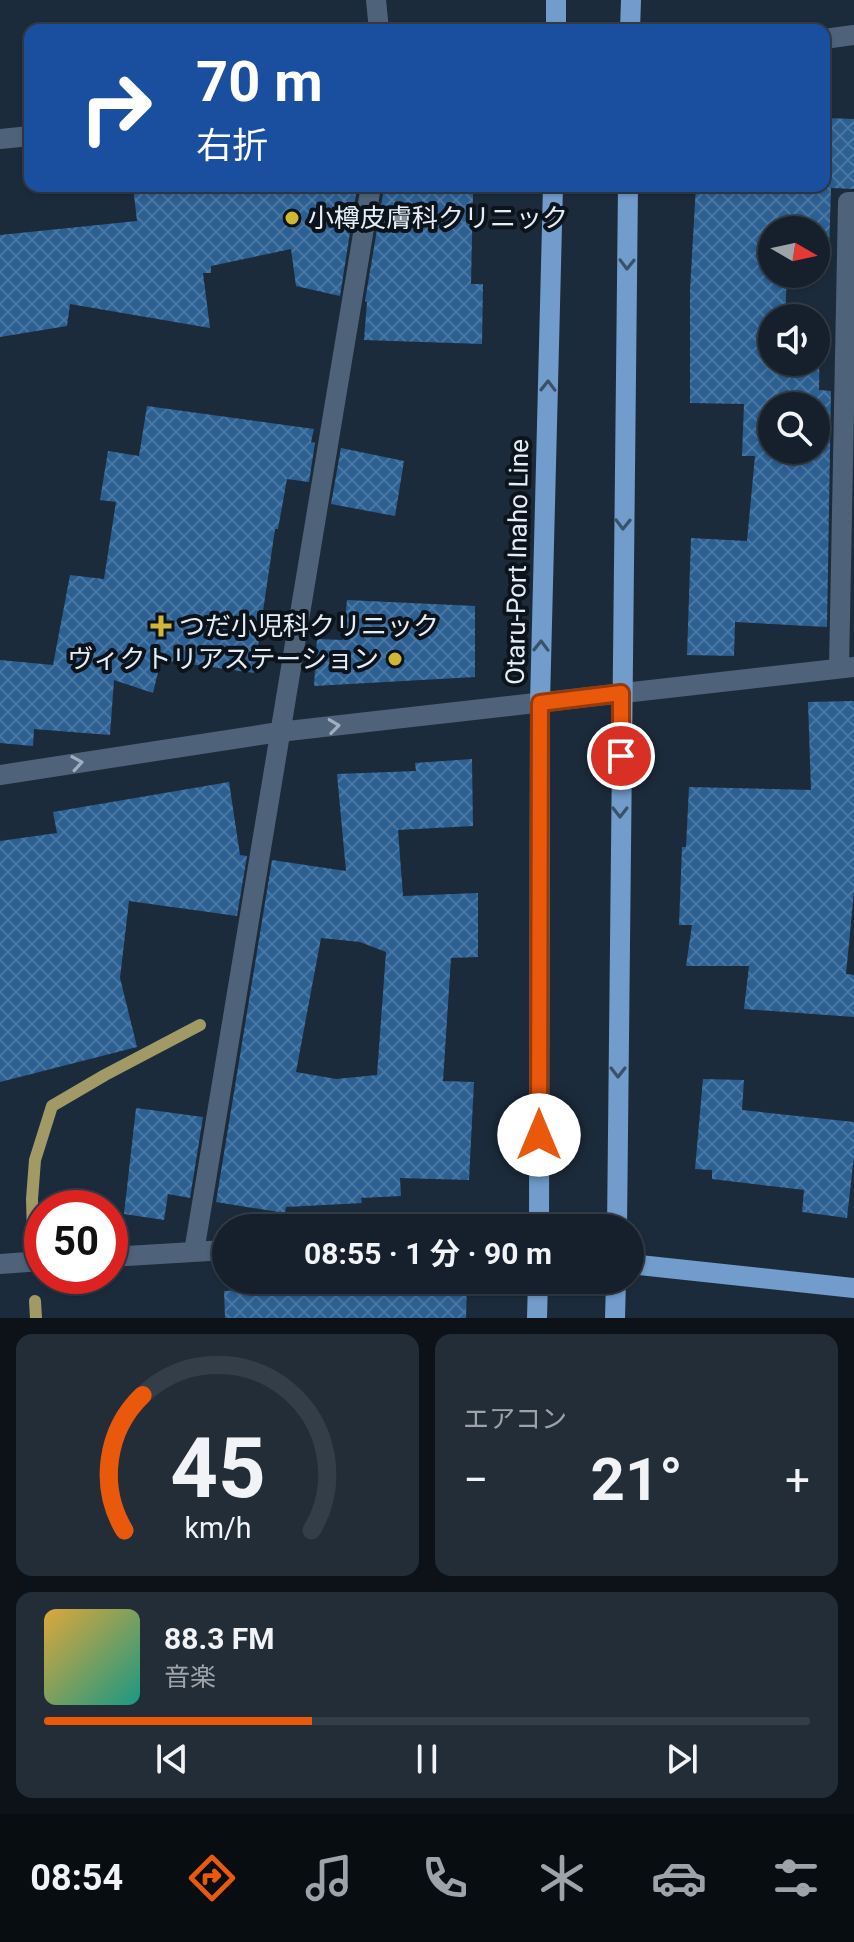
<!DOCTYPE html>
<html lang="ja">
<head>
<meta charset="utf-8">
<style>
  body { margin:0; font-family:Roboto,"Noto Sans JP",sans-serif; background:#222d38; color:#f1f3f6; height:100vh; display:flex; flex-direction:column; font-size:30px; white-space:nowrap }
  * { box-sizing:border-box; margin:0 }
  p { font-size:26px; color:#9da3a9 }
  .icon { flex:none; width:44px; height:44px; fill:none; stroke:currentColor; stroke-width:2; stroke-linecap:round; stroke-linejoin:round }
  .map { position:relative; height:1318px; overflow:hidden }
  .drawer { display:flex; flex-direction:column; gap:16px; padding:16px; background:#0c1218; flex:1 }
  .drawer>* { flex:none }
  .guide { position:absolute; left:24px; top:24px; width:806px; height:168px; border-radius:16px; box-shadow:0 2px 6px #0004,0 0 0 2px #343e48; background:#1a4fa0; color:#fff; overflow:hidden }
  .needle { width:52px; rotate:99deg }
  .tools { position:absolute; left:758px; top:216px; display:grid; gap:16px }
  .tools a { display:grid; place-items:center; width:72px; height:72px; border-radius:50%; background:#15202c; box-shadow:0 2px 6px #0004,0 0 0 2px #343e48; font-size:40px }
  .speed { position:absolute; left:24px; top:1190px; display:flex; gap:16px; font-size:40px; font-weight:700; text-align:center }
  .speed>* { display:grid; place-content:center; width:104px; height:104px; border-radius:50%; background:#15202c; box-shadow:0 2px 6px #0004,0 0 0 2px #343e48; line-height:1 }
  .speed .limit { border:12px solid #d22; background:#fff; color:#111 }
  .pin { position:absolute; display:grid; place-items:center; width:68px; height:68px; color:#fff; margin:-34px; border:4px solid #fff; border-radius:50%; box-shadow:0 2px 8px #0007 }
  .me { position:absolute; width:88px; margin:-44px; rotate:0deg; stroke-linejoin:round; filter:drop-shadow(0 0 6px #0008) }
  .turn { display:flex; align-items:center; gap:28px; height:168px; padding:0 40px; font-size:36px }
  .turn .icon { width:104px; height:104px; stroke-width:2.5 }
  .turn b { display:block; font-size:56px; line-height:68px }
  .big { font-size:60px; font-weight:700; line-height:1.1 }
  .drawer .widget { flex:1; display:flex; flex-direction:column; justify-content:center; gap:12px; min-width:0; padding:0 28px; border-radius:16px; background:#222d38 }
  .drawer .dial { align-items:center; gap:0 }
  .dial svg { height:208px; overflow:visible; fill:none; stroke:#343e48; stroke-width:7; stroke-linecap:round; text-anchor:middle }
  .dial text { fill:#f1f3f6; stroke:none }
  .song { display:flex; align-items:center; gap:24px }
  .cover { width:96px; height:96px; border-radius:12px; background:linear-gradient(135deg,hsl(40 70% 55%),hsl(170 70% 35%)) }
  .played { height:8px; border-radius:4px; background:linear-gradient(90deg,#ea580c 35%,#343e48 35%) }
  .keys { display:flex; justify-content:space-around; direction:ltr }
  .heat { display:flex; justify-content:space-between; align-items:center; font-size:44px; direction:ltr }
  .drawer .tiles { flex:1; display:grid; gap:16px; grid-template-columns:1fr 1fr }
  .widget:last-child { grid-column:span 2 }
  .trip { position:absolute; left:212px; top:1214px; width:432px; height:80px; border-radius:40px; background:#15202c; box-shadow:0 2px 6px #0004,0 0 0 2px #343e48; font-weight:700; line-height:80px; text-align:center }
  .menu { display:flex; height:128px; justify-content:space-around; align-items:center; background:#080d12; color:#9da3a9 }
  .menu .icon { width:56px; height:56px }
  .menu .selected { color:#ea580c }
  .menu b { font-size:36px; color:#f1f3f6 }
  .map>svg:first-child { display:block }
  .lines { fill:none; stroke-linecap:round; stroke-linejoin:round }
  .stream { stroke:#a29a66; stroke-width:12 }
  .building { fill:url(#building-cross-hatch); fill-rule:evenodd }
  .minor { stroke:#4e637a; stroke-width:20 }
  .major { stroke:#719ccb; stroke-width:20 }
  .oneway { stroke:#39516a }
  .oneway2 { stroke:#a0afc0 }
  .route-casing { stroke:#983908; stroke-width:20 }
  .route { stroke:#ea580c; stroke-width:14 }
  .poi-dot { fill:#d0b837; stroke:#0c131a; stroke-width:3 }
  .labels { text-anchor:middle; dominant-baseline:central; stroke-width:8; stroke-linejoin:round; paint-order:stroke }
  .poi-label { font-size:26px; fill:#e4eef9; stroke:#0c131a; text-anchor:start }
  .street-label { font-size:26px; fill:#e4eef9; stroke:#0c131a }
</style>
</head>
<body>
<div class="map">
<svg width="854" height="1318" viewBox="0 0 854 1318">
  <defs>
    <pattern id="building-cross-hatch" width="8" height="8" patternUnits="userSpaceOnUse" patternTransform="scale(2)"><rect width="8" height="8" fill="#2c5f92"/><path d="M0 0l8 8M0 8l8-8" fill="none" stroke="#4a76a2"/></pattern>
  </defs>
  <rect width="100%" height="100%" fill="#1c2b3b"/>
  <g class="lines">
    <path class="stream" d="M 33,1234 L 32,1199 L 35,1160 L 52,1106 L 105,1075 L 200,1025
      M 35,1301 L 36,1318"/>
  </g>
  <path class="building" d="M 824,118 L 854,119 L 854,189 L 831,188 L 829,253 L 816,253 L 816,230 L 772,230 L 772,274 L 787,274 L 785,318 L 772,318 L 772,362 L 816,362 L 816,325 L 820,325 L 819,390 L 831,391 L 827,627 L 735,622 L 734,656 L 687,655 L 691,538 L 747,541 L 755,456 L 742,456 L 744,404 L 690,403 L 690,290 L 696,186 L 824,186 ZM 772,406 L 816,406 L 816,450 L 772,450 Z
    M 133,186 L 348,186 L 347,194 L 356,194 L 340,296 L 296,286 L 291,249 L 211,266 L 211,273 L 203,273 L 210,328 L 70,304 L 67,326 L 0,337 L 0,235 L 137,221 Z
    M 473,193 L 471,284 L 483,284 L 482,344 L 364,340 L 367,302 L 365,301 L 383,194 Z
    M 147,406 L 314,429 L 311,442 L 315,443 L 309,482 L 287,479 L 278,529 L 275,529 L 254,673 L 161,660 L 153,693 L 114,680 L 110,735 L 34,729 L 33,746 L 0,743 L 0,660 L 53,665 L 70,575 L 104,579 L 116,502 L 100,500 L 108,451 L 139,456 Z
    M 341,448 L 404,461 L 395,516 L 331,504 Z
    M 347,600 L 475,606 L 475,677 L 314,686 L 317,639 L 343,640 Z
    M 854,701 L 854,891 L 846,974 L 854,975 L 854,1017 L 744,1009 L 749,966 L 686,966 L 692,925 L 679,925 L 682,847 L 686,847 L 689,787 L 811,790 L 808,702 Z
    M 472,759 L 473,826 L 398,830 L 403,896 L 478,893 L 478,957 L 451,958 L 443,1081 L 474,1082 L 469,1180 L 400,1178 L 401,1196 L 361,1198 L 362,1203 L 286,1207 L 285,1213 L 216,1202 L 272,860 L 346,871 L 337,774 L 416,771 L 415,763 ZM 321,938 L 360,942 L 386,952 L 377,1075 L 336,1079 L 296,1072 Z
    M 229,782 L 240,855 L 247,856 L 237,916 L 129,901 L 120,978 L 137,1047 L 0,1082 L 0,841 L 57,833 L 53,812 Z
    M 703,1079 L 744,1080 L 742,1110 L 854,1122 L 854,1156 L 847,1218 L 802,1212 L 804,1190 L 712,1179 L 712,1170 L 695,1169 Z
    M 136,1108 L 203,1117 L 190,1198 L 168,1194 L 164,1220 L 124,1214 Z
    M 391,1280 L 467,1280 L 466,1318 L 225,1318 L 224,1291 Z"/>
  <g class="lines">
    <path class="minor" d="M 376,0 L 379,30
      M 824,39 L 854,35
      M 0,139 L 30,136
      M 839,668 L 848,202 L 854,202
      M 0,775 L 279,732 L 854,667
      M 194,1252 L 371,186
      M 110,1257 L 226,1250
      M 0,1264 L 42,1261"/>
    <path class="major" d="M 556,30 L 556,0
      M 630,30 L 631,0
      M 539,1228 L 540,703 L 553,186
      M 617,1228 L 628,186
      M 630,1264 L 854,1288
      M 537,1318 L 538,1280
      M 615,1318 L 616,1280"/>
  </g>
  <defs><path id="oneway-chevron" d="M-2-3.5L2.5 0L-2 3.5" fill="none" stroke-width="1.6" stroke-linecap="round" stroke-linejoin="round" transform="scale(2)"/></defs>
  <g class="oneway">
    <use href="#oneway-chevron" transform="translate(627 264) rotate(91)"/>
    <use href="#oneway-chevron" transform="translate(548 386) rotate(-89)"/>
    <use href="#oneway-chevron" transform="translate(623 524) rotate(91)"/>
    <use href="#oneway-chevron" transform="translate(541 646) rotate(-89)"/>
    <use href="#oneway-chevron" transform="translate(620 812) rotate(90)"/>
    <use href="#oneway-chevron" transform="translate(618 1072) rotate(90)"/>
  </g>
  <g class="oneway2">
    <use href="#oneway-chevron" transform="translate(334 726) rotate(-7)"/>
    <use href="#oneway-chevron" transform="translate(77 763) rotate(-9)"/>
  </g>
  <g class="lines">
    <g class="route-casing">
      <path id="route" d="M 539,1135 L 540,703 L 621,693 L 621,756"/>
    </g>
    <use href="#route" class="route"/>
  </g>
  <g class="poi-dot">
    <circle cx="292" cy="218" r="8"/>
    <path d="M157 614h8v8h8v8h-8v8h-8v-8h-8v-8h8z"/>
    <circle cx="395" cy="659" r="8"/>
  </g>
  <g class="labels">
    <g class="poi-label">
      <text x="308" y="218">小樽皮膚科クリニック</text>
      <text x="179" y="626">つだ小児科クリニック</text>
      <text x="379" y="659" text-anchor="end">ヴィクトリアステーション</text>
    </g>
    <g class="street-label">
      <text transform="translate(517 562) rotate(-89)">Otaru-Port Inaho Line</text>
    </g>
  </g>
</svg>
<div class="tools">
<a><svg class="needle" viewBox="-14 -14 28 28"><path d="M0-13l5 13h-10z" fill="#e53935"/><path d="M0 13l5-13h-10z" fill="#9da3a9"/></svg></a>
<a><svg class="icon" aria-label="sound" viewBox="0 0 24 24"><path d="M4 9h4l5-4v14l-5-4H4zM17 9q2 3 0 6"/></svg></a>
<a><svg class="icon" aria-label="search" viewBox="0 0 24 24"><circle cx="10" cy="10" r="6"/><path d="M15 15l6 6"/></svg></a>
</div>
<div class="speed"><div class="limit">50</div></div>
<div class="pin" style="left:621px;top:756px;background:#d93025"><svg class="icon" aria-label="arrive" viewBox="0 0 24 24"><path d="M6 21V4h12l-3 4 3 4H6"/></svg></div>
<svg class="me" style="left:539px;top:1135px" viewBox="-20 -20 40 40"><circle r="19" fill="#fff"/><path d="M0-13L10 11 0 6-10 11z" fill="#ea580c"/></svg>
<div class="trip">08:55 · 1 分 · 90 m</div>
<div class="guide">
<div class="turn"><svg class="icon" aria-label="right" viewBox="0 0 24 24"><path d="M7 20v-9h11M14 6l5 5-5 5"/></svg><div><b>70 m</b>右折</div></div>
</div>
</div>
<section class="drawer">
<div class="tiles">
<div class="widget dial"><svg viewBox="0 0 100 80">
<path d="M14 69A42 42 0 1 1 86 69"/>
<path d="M14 69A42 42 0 0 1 21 17" stroke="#ea580c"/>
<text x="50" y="56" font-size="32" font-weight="700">45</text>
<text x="50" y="72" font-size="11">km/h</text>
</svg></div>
<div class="widget"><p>エアコン</p>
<div class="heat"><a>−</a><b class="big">21°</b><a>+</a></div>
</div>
<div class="widget">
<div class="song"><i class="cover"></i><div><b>88.3 FM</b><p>音楽</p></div></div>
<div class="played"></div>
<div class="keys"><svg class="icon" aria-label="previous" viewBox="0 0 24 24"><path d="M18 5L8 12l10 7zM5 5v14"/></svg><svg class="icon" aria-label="pause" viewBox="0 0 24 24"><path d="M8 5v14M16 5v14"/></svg><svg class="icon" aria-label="next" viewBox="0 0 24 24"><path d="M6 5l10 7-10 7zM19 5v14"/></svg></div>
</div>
</div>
</section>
<nav class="menu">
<b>08:54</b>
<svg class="icon selected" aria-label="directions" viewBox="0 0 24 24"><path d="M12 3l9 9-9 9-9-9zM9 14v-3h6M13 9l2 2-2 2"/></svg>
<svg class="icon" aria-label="music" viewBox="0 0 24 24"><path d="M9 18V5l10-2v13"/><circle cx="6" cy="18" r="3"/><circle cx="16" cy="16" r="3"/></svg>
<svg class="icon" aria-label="phone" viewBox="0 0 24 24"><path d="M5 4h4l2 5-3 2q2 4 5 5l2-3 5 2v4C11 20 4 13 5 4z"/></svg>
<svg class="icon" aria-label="climate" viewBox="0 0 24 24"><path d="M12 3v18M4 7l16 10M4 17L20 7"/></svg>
<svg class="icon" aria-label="car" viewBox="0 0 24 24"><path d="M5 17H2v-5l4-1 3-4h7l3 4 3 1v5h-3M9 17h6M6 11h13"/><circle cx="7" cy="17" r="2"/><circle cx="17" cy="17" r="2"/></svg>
<svg class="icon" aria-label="filters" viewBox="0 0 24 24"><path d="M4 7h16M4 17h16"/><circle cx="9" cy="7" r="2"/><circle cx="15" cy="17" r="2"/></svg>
</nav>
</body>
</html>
